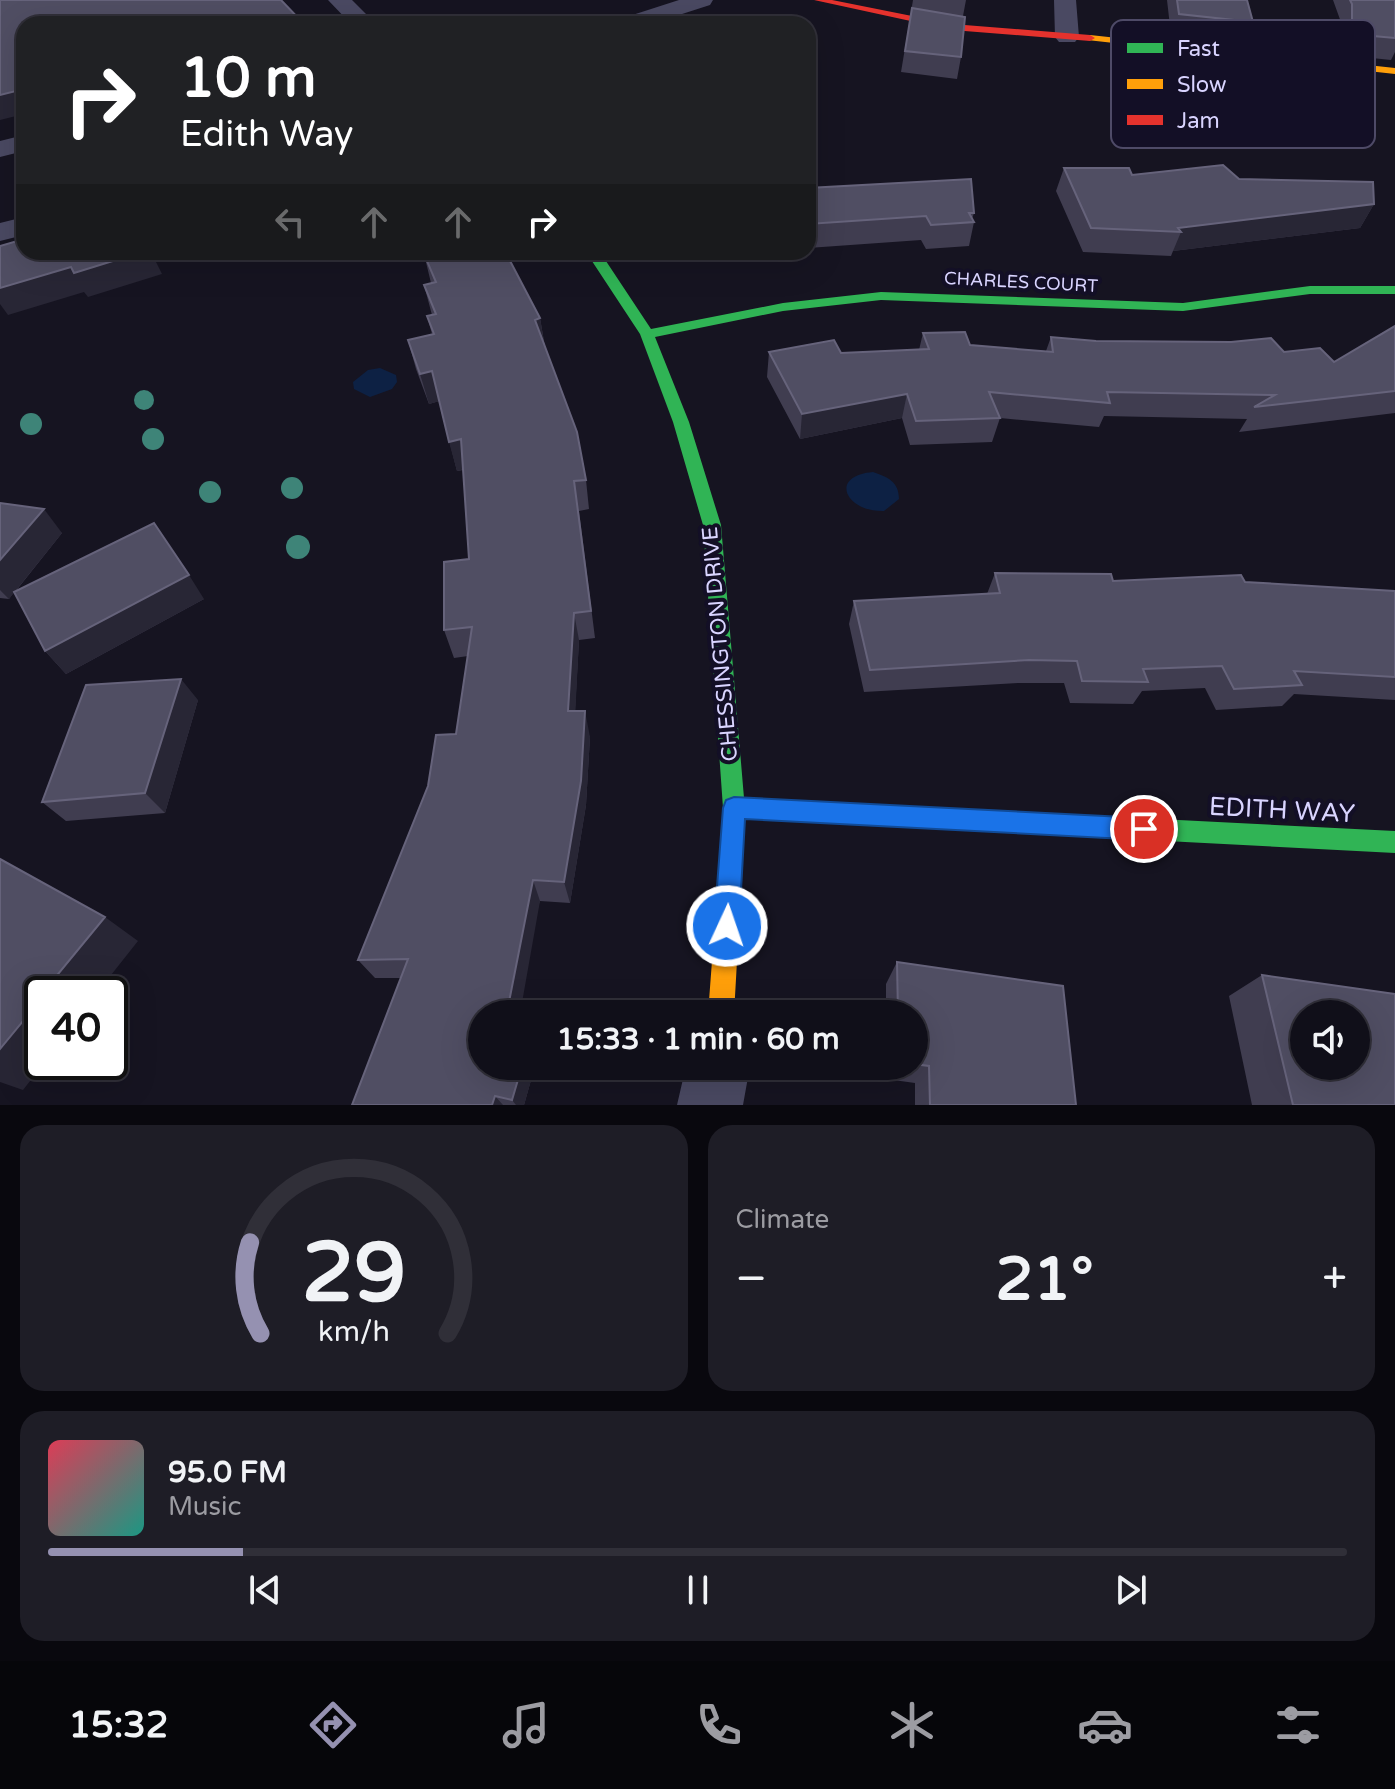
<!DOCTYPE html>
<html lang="en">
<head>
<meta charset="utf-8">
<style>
  body { margin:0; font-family:"Varela Round",sans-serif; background:#1e1d26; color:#f1f3f6; height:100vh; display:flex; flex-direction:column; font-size:30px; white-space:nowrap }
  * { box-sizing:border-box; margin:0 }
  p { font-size:26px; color:#9c9ca2 }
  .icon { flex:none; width:44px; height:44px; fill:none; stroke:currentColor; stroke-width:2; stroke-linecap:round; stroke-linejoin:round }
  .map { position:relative; height:1105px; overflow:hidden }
  .panel { display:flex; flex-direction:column; gap:20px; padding:20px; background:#09080e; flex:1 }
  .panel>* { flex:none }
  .top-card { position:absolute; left:16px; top:16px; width:800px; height:244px; border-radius:24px; box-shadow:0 8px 32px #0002,0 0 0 2px #302f38; background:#202124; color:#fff; overflow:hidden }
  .fabs { position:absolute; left:1290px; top:1000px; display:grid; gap:16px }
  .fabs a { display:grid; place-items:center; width:80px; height:80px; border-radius:50%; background:#100f19; box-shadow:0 8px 32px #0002,0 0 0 2px #302f38; font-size:40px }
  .speed { position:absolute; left:24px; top:976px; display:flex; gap:16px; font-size:40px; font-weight:700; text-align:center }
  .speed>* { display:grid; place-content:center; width:104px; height:104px; border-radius:50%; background:#100f19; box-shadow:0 8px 32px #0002,0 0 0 2px #302f38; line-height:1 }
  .speed .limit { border:4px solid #111; border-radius:12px; background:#fff; color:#111 }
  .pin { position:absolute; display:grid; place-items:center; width:68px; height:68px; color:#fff; margin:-34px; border:4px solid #fff; border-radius:50%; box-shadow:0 2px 8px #0007 }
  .me { position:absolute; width:88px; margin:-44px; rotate:3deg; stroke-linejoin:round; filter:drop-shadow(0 0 6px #0008) }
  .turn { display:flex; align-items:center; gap:28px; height:168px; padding:0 32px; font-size:36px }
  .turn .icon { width:104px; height:104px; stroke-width:2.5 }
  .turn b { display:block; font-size:56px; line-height:68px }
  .lanes { display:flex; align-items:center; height:76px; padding:0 32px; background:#0003; justify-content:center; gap:40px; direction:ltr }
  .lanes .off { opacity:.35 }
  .big { font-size:60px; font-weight:700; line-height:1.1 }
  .panel .widget { flex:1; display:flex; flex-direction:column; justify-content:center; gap:12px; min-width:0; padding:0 28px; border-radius:24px; background:#1e1d26 }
  .panel .dial { align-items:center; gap:0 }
  .dial svg { height:208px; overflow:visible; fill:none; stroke:#302f38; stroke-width:7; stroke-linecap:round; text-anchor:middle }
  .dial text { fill:#f1f3f6; stroke:none }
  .song { display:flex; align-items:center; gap:24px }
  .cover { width:96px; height:96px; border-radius:12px; background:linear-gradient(135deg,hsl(350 70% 55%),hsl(170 70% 35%)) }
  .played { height:8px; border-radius:4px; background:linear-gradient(90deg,#9591b1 15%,#302f38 15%) }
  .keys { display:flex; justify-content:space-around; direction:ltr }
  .heat { display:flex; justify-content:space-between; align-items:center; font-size:44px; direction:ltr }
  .panel .tiles { flex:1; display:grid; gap:20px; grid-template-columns:1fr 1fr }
  .widget:last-child { grid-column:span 2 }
  .trip { position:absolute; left:468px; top:1000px; width:460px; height:80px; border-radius:40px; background:#100f19; box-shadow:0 8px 32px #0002,0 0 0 2px #302f38; font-weight:700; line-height:80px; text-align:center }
  .menu { display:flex; height:128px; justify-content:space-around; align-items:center; background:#06060a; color:#9c9ca2 }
  .menu .icon { width:56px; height:56px }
  .menu .on { color:#9591b1 }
  .menu b { font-size:36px; color:#f1f3f6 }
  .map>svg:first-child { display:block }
  .water { fill:#0d2144 }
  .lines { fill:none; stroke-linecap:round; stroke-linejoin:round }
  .street { fill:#4a4962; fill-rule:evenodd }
  .fast { fill:#30b455; fill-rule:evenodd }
  .slow { fill:#ff9f0a; fill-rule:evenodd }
  .jam { fill:#e5322d; fill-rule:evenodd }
  .tree { fill:#3e8478 }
  .wall { fill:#403d50 }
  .shaded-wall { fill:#282635 }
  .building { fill:#504e63; stroke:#66637b; stroke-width:2; fill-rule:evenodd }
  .route { fill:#1a73e8; stroke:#114b97; stroke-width:2 }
  .labels { text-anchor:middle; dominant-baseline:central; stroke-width:8; stroke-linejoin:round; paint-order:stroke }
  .far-street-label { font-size:18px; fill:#d9d4ff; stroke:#130f26 }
  .street-label { font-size:22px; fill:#d9d4ff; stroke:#130f26 }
  .near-street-label { font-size:26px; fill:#d9d4ff; stroke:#130f26 }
  .key { fill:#130f26; stroke:#4e4a67; stroke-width:2 }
  .key-label { font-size:22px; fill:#d9d4ff }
</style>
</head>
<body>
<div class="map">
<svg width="1395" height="1105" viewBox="0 0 1395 1105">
  <rect width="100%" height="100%" fill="#161421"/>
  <path class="water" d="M 380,368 L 396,375 L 397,382 L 392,389 L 370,397 L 354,389 L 353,382 L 368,370 Z
    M 873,472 C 888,477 899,482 899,499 L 884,511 C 846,512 828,476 873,472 Z"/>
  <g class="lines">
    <path class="street" d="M 328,0 L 352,0 L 376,24 L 351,24 Z
      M 679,0 L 713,0 L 710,5 L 651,24 L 616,24 L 620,19 Z
      M 1054,0 L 1076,0 L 1079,37 L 1075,42 L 1059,42 L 1055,37 Z
      M 24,135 L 24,151 L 0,157 L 0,141 Z
      M 24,217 L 24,235 L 0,241 L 0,223 Z
      M 686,1066 L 750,1066 L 743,1105 L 677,1105 Z"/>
    <path class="fast" d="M 586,252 L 600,252 L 651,329 L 783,303 L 881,292 L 1183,303 L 1310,286 L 1395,286 L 1395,294 L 1310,294 L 1183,311 L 881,300 L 783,311 L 655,337 L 689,422 L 721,525 L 744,798 L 1395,831 L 1395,853 L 744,819 L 740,908 L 736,916 L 728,920 L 720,916 L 716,908 L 723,808 L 703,525 L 673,422 L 640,334 Z"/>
    <path class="slow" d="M 1090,35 L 1395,68 L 1395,74 L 1087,40 L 1085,38 Z
      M 728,896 L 736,900 L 740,908 L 734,1014 L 708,1014 L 716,908 L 720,900 Z"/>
    <path class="jam" d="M 814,0 L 832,0 L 952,24 L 1090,35 L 1095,38 L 1090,41 L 952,30 Z"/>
  </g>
  <g class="tree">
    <circle cx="144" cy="400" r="10"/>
    <circle cx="31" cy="424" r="11"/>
    <circle cx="153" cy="439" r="11"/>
    <circle cx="292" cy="488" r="11"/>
    <circle cx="210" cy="492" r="11"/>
    <circle cx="298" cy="547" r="12"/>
  </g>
  <path class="wall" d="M 913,0 L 966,0 L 963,16 L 961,57 L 957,79 L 901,72 Z
    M 1167,0 L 1247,0 L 1253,22 L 1245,41 L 1271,89 L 1261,111 L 1179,101 L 1174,55 L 1181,36 L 1171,35 Z
    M 1333,0 L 1395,0 L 1395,52 L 1391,60 L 1362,57 L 1341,42 L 1342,25 Z
    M 1064,168 L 1132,175 L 1239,179 L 1374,204 L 1360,228 L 1173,251 L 1171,256 L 1083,252 L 1056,191 Z
    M 808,188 L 974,213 L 972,219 L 974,222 L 969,246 L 926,249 L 921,240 L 808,248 Z
    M 699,252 L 762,252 L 704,261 Z
    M 424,254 L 540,318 L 545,347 L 586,480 L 589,509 L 579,511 L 595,638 L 579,640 L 575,711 L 590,737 L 586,805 L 570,903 L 540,901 L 482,1066 L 535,1066 L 524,1105 L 352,1105 L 401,978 L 375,978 L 358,960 L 456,734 L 468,656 L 454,658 L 444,630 L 469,559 L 463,470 L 457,471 L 439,401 L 429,404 L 416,369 L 408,340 L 432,334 L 427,316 L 432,315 L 424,285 L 431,283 Z
    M 1395,326 L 1395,413 L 1239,432 L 1247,419 L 1104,416 L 1099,427 L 1000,418 L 992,442 L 910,445 L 902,418 L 800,439 L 767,377 L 769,352 L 841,353 L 919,350 L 923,333 L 970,345 L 1046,351 L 1051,337 L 1096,341 L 1284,352 L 1334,362 Z
    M 0,503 L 62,533 L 15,592 L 204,599 L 66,674 L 45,651 L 14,592 L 9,599 L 0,598 Z
    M 995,573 L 1113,581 L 1245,582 L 1395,591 L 1395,700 L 1294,694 L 1282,706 L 1216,710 L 1205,688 L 1142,691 L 1133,704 L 1070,703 L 1064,683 L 1018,683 L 864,692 L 849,624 L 854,601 L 987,594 Z
    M 198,700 L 165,813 L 66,821 L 42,802 Z
    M 897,962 L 1076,1105 L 915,1105 L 915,1083 L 886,1079 L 886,1066 L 914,1066 L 914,1014 L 886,1014 L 886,984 Z
    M 1262,975 L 1395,1105 L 1252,1105 L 1229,996 Z"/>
  <path class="shaded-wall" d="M 24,89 L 24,114 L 0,120 L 0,95 Z
    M 1374,204 L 1360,228 L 1173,251 L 1181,232 L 1178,228 Z
    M 142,252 L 151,252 L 162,274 L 88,297 L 84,292 L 8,315 L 0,304 L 0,288 L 71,267 Z
    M 704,252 L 762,252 L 704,261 Z
    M 540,318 L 545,348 L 535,320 Z
    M 432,371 L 440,401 L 429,404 L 420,374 Z
    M 907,394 L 902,418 L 800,439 L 802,414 Z
    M 461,439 L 468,468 L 457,471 L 449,442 Z
    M 44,509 L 62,533 L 9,599 L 0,590 L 0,560 Z
    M 189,575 L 204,599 L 66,674 L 45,651 Z
    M 574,613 L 579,640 L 574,737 L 568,711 Z
    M 181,679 L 198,700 L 165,813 L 145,793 Z
    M 585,711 L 590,737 L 586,805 L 570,903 L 564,882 Z
    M 533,880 L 540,901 L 520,1014 L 508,1007 Z
    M 105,917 L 138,941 L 96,994 L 49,994 L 44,991 Z
    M 42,998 L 42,1062 L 45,1062 L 23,1090 L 0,1082 L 0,1049 Z
    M 522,1066 L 535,1066 L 524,1105 L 516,1105 L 512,1100 Z
    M 495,1096 L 503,1105 L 492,1105 Z"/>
  <path class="building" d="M 0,0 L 281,0 L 304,24 L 24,24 L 24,89 L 0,95 Z
    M 1177,0 L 1247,0 L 1253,22 L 1179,14 Z
    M 1350,0 L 1395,0 L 1395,38 L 1373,36 L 1352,21 L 1352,4 Z
    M 912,8 L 965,17 L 961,57 L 905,51 Z
    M 1223,165 L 1239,179 L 1373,182 L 1374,204 L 1178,228 L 1181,232 L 1091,228 L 1064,168 L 1129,168 L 1132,175 Z
    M 971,179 L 974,213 L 969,213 L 974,222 L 931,225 L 926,216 L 808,224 L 808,188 Z
    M 24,239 L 24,252 L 142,252 L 74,273 L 71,267 L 0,288 L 0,246 Z
    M 435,252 L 499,252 L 503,258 L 508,257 L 540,318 L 535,320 L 577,432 L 586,480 L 574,481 L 591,611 L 574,613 L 568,711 L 585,711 L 581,781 L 564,882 L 533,880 L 508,1007 L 537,1014 L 482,1014 L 482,1066 L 522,1066 L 512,1100 L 495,1096 L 492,1105 L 352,1105 L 408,959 L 358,960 L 428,786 L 436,735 L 456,734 L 472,627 L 444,630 L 444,562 L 469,559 L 461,439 L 449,442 L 432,371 L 420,374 L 408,340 L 434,334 L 427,316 L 436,314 L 424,285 L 436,282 L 424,254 Z
    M 1395,326 L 1395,391 L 1254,407 L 1275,395 L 1107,392 L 1110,403 L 989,392 L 1000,418 L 916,421 L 907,394 L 802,414 L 769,352 L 834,340 L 841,353 L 929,349 L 923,333 L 965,332 L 970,345 L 1053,352 L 1051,337 L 1096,341 L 1231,342 L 1271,338 L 1284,352 L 1320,348 L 1334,362 Z
    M 0,503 L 44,509 L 0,560 Z
    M 154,523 L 189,575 L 45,651 L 14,592 Z
    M 995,573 L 1111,574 L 1113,581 L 1241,575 L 1245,582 L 1395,591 L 1395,677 L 1294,671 L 1302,685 L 1234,689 L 1222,666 L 1143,669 L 1148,682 L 1082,681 L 1077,661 L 1029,660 L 870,670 L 854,601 L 1000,593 Z
    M 181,679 L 145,793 L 42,802 L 86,685 Z
    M 0,859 L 105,917 L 44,991 L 47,993 L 42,994 L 42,998 L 0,1049 Z
    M 897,962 L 1063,986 L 1076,1105 L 930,1105 L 929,1066 L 914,1064 L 914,1014 L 898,1014 Z
    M 1262,975 L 1395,994 L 1395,1105 L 1293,1105 ZM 1304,1014 L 1356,1014 L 1356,1066 L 1304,1066 Z"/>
  <path class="route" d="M 734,797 L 1144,818 L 1152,821 L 1156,829 L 1152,836 L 1144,840 L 745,819 L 739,926 L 735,934 L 727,938 L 718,934 L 714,926 L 723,808 L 726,800 Z"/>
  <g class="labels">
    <g class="far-street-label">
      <text transform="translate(1021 282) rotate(3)">CHARLES COURT</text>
    </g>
    <g class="street-label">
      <text transform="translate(720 644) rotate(-95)">CHESSINGTON DRIVE</text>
    </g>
    <g class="near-street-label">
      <text transform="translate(1282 810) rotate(3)">EDITH WAY</text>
    </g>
  </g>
  <rect x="1111" y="20" width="264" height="128" rx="12" class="key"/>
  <rect x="1127" y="43" width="36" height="10" fill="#30b455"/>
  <rect x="1127" y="79" width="36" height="10" fill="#ff9f0a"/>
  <rect x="1127" y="115" width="36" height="10" fill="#e5322d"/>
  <g class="key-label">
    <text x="1177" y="56">Fast</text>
    <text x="1177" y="92">Slow</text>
    <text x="1177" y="128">Jam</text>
  </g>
</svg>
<div class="fabs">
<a><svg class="icon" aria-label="sound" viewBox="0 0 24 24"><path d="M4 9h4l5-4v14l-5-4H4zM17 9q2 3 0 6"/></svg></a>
</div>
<div class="speed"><div class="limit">40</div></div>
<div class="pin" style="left:1144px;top:829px;background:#d93025"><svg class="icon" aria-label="arrive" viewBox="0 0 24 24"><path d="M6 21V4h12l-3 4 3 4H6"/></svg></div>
<svg class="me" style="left:727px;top:926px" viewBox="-20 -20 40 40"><circle r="17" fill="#1a73e8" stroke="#fff" stroke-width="3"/><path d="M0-11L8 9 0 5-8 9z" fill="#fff"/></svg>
<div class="trip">15:33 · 1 min · 60 m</div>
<div class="top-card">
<div class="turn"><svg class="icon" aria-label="right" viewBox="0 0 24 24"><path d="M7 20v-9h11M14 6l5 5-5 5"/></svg><div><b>10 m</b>Edith Way</div></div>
<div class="lanes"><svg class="icon off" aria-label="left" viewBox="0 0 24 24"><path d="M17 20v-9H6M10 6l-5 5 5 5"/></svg><svg class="icon off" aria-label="ahead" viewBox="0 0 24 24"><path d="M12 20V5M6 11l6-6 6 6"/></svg><svg class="icon off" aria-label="ahead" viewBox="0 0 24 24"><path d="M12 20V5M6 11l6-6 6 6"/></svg><svg class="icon" aria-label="right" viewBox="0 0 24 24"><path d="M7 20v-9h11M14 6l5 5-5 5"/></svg></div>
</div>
</div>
<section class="panel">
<div class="tiles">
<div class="widget dial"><svg viewBox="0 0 100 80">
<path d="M14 69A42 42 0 1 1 86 69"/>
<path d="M14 69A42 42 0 0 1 10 34" stroke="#9591b1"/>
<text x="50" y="56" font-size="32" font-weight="700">29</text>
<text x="50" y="72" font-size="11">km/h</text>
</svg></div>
<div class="widget"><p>Climate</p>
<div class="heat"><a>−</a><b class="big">21°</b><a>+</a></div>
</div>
<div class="widget">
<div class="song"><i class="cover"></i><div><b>95.0 FM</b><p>Music</p></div></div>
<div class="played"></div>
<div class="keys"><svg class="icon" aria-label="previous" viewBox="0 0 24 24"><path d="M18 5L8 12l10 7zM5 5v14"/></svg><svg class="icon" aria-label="pause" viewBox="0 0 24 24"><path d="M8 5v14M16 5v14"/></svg><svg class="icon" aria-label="next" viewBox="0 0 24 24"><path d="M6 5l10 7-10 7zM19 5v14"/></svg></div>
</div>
</div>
</section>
<nav class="menu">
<b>15:32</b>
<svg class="icon on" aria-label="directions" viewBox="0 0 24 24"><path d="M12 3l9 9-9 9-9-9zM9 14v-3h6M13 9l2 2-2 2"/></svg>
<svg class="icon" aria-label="music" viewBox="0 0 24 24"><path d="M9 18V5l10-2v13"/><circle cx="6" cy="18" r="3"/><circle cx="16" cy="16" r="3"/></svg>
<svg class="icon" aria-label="phone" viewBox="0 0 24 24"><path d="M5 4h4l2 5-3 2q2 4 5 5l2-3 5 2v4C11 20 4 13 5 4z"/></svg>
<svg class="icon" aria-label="climate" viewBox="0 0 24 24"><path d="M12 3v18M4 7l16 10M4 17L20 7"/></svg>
<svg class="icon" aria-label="car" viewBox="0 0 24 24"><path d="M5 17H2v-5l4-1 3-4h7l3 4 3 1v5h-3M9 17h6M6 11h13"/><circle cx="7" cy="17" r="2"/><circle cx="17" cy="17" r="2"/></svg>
<svg class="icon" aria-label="filters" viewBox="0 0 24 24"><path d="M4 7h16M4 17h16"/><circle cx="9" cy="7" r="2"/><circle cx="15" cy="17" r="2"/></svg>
</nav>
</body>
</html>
